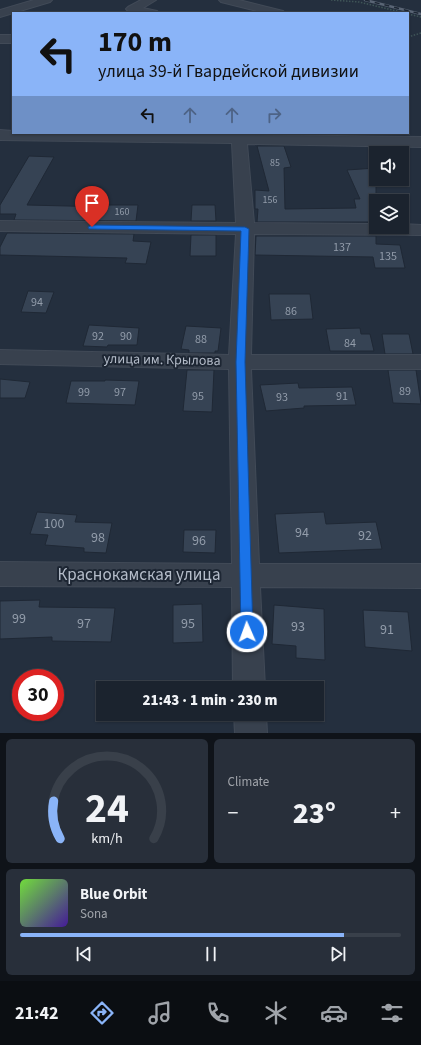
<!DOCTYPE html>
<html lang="en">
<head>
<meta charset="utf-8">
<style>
  body { margin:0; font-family:"Source Sans 3",sans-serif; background:#282f3a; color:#f1f3f6; height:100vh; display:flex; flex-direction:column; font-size:15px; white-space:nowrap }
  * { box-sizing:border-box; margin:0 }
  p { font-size:13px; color:#a0a4aa }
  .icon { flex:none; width:22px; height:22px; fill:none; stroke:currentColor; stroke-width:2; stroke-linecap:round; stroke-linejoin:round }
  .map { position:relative; height:733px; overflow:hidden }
  .panel { display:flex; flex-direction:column; gap:6px; padding:6px; background:#0f1319; flex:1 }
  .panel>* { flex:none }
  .banner { position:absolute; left:12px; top:12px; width:397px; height:122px; border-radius:0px; box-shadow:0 1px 3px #0004,0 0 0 1px #39404a; background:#8ab4f8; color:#111; overflow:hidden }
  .controls { position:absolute; left:369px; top:146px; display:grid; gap:8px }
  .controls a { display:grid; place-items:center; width:40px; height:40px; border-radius:0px; background:#1b232e; box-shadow:0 1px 3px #0004,0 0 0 1px #39404a; font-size:20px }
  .speed { position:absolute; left:12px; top:669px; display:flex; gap:8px; font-size:20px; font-weight:700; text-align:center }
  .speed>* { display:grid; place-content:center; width:52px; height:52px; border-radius:50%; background:#1b232e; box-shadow:0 1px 3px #0004,0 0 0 1px #39404a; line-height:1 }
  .speed .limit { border:6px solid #d22; background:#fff; color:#111 }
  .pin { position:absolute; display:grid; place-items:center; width:34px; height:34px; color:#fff; margin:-41px -17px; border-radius:50% 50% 50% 0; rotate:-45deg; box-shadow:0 0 4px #0007 }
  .pin .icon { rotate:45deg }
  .me { position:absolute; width:44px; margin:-22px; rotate:358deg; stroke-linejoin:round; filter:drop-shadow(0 0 3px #0008) }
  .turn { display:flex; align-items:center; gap:14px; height:84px; padding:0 20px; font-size:18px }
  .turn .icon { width:52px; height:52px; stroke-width:2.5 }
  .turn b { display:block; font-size:28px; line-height:34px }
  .lanes { display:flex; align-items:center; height:38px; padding:0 20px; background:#0003; justify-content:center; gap:20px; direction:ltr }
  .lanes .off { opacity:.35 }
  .big { font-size:30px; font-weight:800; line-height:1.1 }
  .panel .card { flex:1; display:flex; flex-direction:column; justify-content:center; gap:6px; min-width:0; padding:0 14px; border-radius:6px; background:#282f3a }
  .panel .dial { align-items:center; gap:0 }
  .dial svg { height:104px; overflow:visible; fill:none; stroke:#39404a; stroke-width:7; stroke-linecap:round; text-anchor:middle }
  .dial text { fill:#f1f3f6; stroke:none }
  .song { display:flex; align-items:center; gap:12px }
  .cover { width:48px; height:48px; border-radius:6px; background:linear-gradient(135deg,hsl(100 70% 55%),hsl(260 70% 35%)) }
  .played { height:4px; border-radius:2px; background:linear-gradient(90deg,#8ab4f8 85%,#39404a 85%) }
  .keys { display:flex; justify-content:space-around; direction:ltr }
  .heat { display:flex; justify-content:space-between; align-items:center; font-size:22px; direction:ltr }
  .panel .tiles { flex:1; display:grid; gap:6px; grid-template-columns:1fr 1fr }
  .card:last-child { grid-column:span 2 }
  .trip { position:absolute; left:96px; top:681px; width:228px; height:40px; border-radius:0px; background:#1b232e; box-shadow:0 1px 3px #0004,0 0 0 1px #39404a; font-weight:800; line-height:40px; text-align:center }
  .dock { display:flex; height:64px; justify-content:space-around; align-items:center; background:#0b0e12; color:#a0a4aa }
  .dock .icon { width:28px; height:28px }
  .dock .active { color:#8ab4f8 }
  .dock b { font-size:18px; color:#f1f3f6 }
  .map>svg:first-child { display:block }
  .building { fill:#364354; stroke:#1f2835 }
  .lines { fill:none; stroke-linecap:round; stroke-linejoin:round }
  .minor-casing { stroke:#414a57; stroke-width:2 }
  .path { stroke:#3f5557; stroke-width:1.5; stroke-dasharray:1.5 1.5; stroke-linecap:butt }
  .minor { fill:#38414e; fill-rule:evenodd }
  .rail-casing { stroke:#5a6575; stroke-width:2.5 }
  .rail { stroke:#1d2633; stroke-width:1.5; stroke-dasharray:5; stroke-linecap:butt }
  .route { fill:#1a73e8; stroke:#114b97 }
  .labels { text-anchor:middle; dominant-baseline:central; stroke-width:4; stroke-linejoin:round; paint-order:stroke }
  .far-number-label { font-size:10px; fill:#929caa }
  .number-label { font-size:12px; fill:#929caa }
  .street-label { font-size:14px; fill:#b4bcc9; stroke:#1d2633 }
  .near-number-label { font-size:14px; fill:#929caa }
  .near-street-label { font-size:17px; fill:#b4bcc9; stroke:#1d2633 }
</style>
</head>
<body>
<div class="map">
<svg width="421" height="733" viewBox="0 0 421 733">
  <rect width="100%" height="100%" fill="#242f3e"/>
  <path class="building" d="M 257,146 L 284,146 L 291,167 L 284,168 L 285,209 L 356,208 L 354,199 L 360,199 L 347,170 L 376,168 L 376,222 L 257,222 L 258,209 L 255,209 L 255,190 L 269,191 Z
    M 29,156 L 54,157 L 27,205 L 108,207 L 109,205 L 138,205 L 136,221 L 14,220 L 16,214 L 0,214 L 0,205 Z
    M 192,205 L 215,205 L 216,221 L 191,221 Z
    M 7,233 L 134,234 L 133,241 L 151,242 L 146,264 L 125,263 L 127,258 L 0,255 L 0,247 Z
    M 191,235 L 216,235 L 216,256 L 190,256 Z
    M 256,236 L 376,236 L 376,244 L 400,245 L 405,268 L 375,268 L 373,257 L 255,255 Z
    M 28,291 L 54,292 L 46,313 L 21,312 Z
    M 269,294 L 310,294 L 313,319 L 271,320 Z
    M 89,325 L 139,328 L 137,345 L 108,345 L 107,347 L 83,346 Z
    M 186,326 L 221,328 L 218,351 L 215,351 L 215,353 L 189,353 L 189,350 L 181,349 Z
    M 360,328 L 361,334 L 370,334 L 374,351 L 330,351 L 326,329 Z
    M 382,334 L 409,334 L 413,354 L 385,354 Z
    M 187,370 L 214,370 L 212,412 L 183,411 Z
    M 388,370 L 416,370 L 421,404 L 393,403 Z
    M 0,379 L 30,382 L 25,398 L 0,398 Z
    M 105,380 L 139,381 L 135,405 L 66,403 L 71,381 L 105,381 Z
    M 298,383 L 299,388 L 352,387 L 356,405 L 304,406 L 304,408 L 266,411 L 260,385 Z
    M 37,512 L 77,515 L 75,522 L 112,523 L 106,553 L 84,552 L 84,548 L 45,545 L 48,535 L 30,534 Z
    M 324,512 L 326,524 L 376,522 L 382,549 L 279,553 L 275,514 Z
    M 184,530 L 216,530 L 215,553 L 183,552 Z
    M 40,600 L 39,607 L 115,608 L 111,642 L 52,641 L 52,637 L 0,639 L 0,601 Z
    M 202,604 L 203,642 L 173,643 L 173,605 Z
    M 274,605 L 324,609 L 325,660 L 296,658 L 296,646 L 272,644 Z
    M 363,610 L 408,612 L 412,651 L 365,647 Z"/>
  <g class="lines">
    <g class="minor-casing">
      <path id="minor" d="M 34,0 L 52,0 L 50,2 L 0,17 L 0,10 Z
        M 141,0 L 156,0 L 143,8 L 157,11 L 159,13 L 135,13 L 128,11 L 126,9 L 128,7 Z
        M 219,0 L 239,0 L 283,11 L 285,13 L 265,13 L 221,2 Z
        M 0,35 L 13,35 L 13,43 L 0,43 Z
        M 0,130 L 13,131 L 13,133 L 231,134 L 231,133 L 247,133 L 247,135 L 421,137 L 421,147 L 247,144 L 254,223 L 376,224 L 376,227 L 402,227 L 402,224 L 421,225 L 421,235 L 254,234 L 251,355 L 421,355 L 421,369 L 251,369 L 259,564 L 421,564 L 421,588 L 260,587 L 265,688 L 233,688 L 232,587 L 0,586 L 0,562 L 232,564 L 229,369 L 0,364 L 0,350 L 229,355 L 236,234 L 0,231 L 0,221 L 236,223 L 232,143 L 0,140 Z
        M 234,714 L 266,714 L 267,733 L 235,733 Z"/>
    </g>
    <path class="path" d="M 331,0 L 359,2 L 405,13
      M 408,14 L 421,17
      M 408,37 L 421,33"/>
    <use href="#minor" class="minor"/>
    <g class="rail-casing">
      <path id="rail" d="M 365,0 L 421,14"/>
    </g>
    <use href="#rail" class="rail"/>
  </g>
  <path class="route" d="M 92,225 L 245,227 L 249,229 L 245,362 L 253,632 L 251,635 L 247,637 L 242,635 L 241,632 L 236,362 L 241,231 L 89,229 L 88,227 Z"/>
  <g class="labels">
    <g class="far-number-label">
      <text x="275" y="163">85</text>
      <text x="270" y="200">156</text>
      <text x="122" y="212">160</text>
    </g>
    <g class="number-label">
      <text x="342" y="247">137</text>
      <text x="388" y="256">135</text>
      <text x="37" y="302">94</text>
      <text x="291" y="311">86</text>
      <text x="98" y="336">92</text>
      <text x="126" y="336">90</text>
      <text x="201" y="339">88</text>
      <text x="350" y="343">84</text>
      <text x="405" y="391">89</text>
      <text x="84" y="392">99</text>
      <text x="120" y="392">97</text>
      <text x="198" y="396">95</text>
      <text x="342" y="396">91</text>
      <text x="282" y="397">93</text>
    </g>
    <g class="street-label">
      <text transform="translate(162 360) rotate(1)">улица им. Крылова</text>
    </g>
    <g class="near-number-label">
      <text x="54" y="524">100</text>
      <text x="302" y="533">94</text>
      <text x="365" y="536">92</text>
      <text x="98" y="538">98</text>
      <text x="199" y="541">96</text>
      <text x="19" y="619">99</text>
      <text x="84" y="624">97</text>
      <text x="188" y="624">95</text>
      <text x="298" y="627">93</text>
      <text x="387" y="630">91</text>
    </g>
    <g class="near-street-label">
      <text x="139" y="575">Краснокамская улица</text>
    </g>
  </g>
</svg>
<div class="controls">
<a><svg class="icon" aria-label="sound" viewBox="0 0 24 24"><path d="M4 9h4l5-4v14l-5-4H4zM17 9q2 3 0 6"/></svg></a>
<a><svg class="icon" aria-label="layers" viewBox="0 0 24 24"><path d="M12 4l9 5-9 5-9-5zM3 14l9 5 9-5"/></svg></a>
</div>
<div class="speed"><div class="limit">30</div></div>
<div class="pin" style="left:92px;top:227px;background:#d93025"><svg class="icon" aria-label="arrive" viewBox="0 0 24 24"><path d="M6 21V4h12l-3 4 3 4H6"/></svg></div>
<svg class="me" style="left:247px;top:632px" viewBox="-20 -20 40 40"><circle r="17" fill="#1a73e8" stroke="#fff" stroke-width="3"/><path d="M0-11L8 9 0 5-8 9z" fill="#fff"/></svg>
<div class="trip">21:43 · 1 min · 230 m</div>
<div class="banner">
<div class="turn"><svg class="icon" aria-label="left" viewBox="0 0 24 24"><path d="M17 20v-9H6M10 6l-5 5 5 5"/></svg><div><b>170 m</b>улица 39-й Гвардейской дивизии</div></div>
<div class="lanes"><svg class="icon" aria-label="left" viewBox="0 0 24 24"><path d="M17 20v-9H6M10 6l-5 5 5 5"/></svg><svg class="icon off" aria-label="ahead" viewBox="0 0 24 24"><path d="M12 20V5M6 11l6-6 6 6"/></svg><svg class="icon off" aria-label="ahead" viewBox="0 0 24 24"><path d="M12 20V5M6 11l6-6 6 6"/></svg><svg class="icon off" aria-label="right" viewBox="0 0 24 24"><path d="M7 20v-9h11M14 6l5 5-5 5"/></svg></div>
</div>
</div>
<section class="panel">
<div class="tiles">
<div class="card dial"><svg viewBox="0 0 100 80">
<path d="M14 69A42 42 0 1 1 86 69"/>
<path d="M14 69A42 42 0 0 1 9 40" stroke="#8ab4f8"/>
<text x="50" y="56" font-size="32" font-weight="700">24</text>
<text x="50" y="72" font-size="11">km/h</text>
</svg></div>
<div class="card"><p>Climate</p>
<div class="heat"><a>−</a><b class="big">23°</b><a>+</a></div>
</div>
<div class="card">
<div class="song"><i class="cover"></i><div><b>Blue Orbit</b><p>Sona</p></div></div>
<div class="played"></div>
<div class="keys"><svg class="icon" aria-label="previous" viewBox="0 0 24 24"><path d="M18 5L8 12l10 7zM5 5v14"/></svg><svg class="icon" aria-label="pause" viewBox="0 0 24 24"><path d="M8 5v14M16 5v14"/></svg><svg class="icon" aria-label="next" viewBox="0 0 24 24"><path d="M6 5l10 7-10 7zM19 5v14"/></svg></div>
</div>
</div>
</section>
<nav class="dock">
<b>21:42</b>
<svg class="icon active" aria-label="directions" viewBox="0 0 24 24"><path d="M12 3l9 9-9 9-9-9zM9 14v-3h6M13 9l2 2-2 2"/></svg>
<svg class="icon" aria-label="music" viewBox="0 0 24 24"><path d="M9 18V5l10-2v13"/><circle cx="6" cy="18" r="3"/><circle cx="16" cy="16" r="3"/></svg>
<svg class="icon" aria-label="phone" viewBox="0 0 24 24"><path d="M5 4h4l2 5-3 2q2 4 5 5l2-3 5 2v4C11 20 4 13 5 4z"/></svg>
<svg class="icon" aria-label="climate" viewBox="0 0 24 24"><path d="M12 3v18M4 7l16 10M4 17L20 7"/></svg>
<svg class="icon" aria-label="car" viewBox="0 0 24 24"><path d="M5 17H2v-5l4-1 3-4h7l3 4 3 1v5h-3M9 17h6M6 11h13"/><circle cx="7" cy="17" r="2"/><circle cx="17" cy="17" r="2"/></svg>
<svg class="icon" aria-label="filters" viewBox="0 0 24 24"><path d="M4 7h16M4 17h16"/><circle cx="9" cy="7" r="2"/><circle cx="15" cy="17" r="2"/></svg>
</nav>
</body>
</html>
